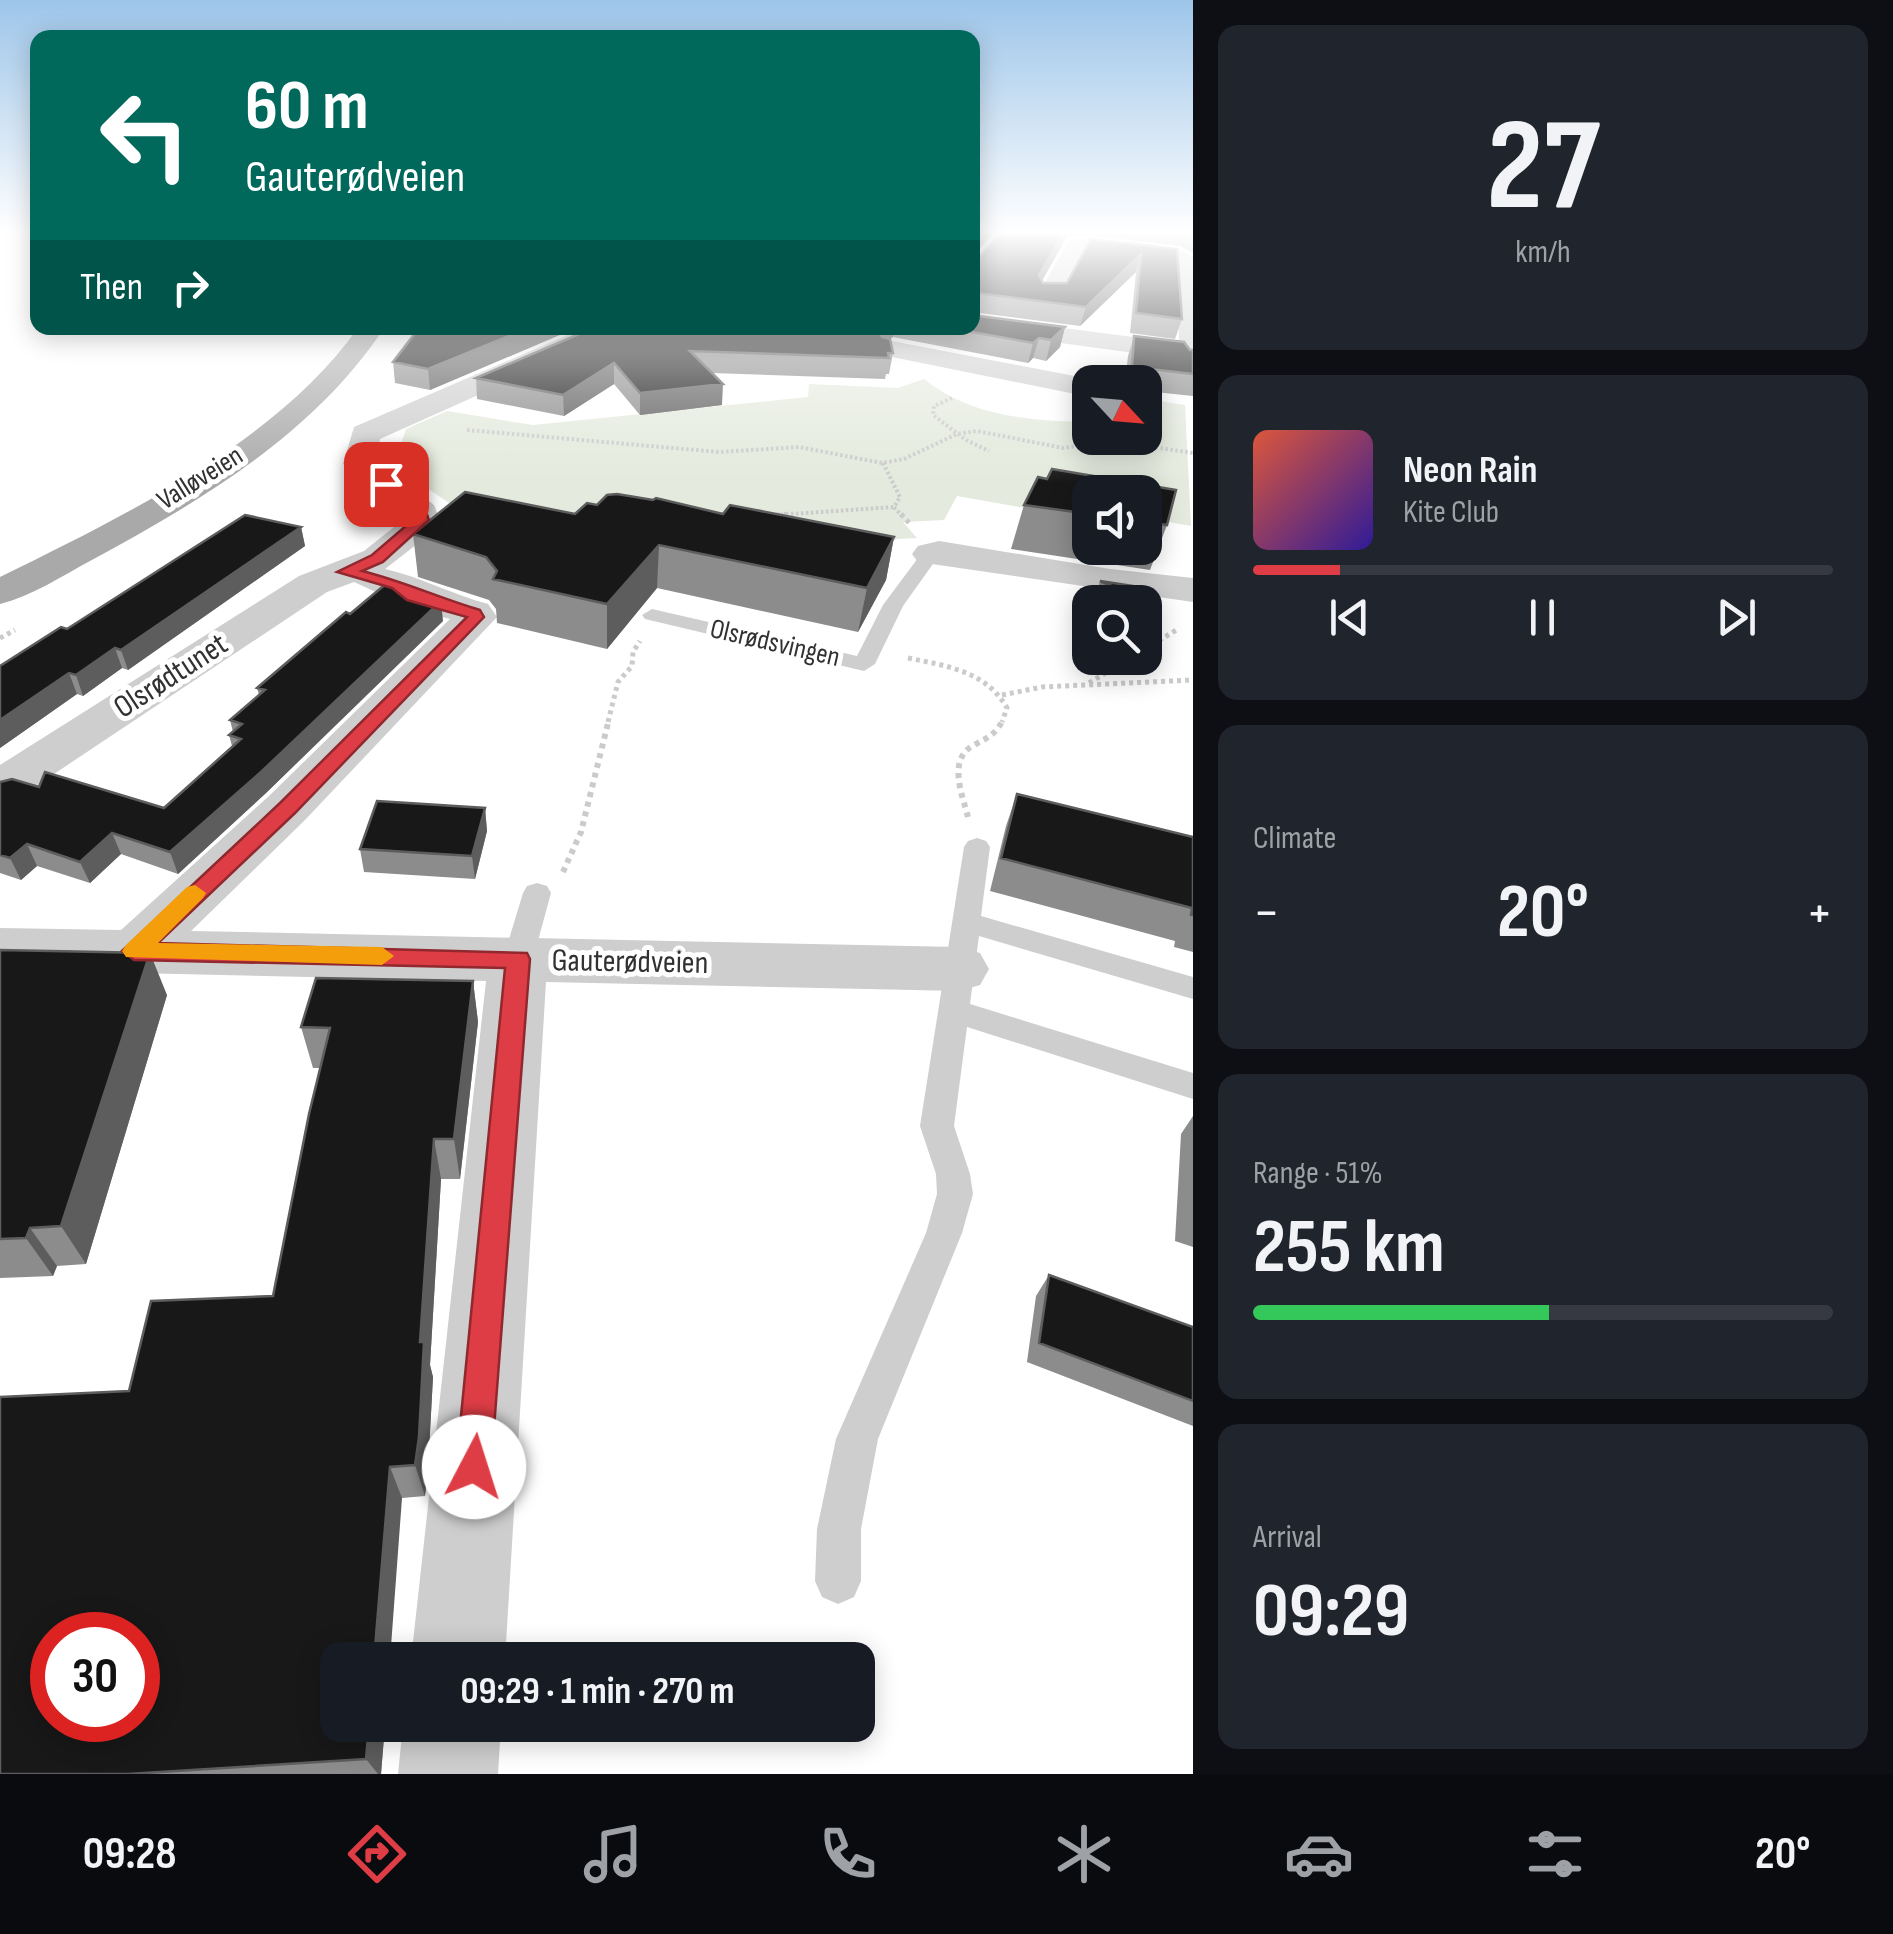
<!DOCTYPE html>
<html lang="en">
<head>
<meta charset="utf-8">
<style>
  body { margin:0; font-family:"Sofia Sans Condensed",sans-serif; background:#20242c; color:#f1f3f6; height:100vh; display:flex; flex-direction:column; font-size:38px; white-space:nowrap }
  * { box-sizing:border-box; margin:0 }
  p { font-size:32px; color:#9ea1a6 }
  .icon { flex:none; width:55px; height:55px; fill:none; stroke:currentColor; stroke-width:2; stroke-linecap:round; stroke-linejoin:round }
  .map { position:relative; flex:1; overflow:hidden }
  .drawer { display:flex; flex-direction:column; gap:25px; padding:25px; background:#0d0f14; width:700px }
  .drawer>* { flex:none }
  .hud { position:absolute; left:30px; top:30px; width:950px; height:305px; border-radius:20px; box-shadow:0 5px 25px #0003; background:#00695c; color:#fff; overflow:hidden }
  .needle { width:65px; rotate:116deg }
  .controls { position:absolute; left:1072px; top:365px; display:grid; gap:20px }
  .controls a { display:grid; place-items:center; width:90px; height:90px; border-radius:20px; background:#171b24; box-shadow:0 5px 25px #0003; font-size:50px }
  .speed { position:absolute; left:30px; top:1612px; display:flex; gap:20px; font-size:50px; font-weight:700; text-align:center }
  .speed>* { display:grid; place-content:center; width:130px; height:130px; border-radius:50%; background:#171b24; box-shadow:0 5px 25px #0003; line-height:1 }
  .speed .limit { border:15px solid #d22; background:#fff; color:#111 }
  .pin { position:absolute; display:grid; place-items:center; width:85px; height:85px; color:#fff; margin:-42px; border-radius:20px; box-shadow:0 5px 15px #0006 }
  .me { position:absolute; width:110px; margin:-55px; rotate:5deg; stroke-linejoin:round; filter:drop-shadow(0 0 8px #0008) }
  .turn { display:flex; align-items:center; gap:35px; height:210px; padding:0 50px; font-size:45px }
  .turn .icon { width:130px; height:130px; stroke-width:2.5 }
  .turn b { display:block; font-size:70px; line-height:85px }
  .then { display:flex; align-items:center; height:95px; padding:0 50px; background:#0003; gap:20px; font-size:38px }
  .big { font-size:75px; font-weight:700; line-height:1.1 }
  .drawer .card { flex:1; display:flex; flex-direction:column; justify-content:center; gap:15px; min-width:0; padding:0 35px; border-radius:20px; background:#20242c }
  .drawer .dial { align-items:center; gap:0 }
  .dial b { font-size:130px; line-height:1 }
  .song { display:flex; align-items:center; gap:30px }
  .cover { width:120px; height:120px; border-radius:15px; background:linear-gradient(135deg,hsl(10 70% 55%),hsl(250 70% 35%)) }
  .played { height:10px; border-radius:5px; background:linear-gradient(90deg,#de3d46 15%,#363941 15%) }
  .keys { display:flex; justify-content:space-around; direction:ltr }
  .heat { display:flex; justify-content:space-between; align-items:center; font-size:55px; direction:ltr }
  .charge { height:15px; border-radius:8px; background:linear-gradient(90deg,#34c759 51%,#363941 0) }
  .trip { position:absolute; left:320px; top:1642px; width:555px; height:100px; border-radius:20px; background:#171b24; box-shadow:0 5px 25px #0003; font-weight:700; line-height:100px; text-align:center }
  .menu { display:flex; height:160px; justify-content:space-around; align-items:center; background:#090b0e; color:#9ea1a6 }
  .menu .icon { width:70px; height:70px }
  .menu .on { color:#de3d46 }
  .menu b { font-size:45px; color:#f1f3f6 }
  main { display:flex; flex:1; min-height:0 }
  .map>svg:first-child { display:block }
  .green { fill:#e4eadd }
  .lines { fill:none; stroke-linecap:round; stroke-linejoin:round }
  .path-far2 { stroke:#cbcbcb; stroke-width:4; stroke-dasharray:2.5 2.5; stroke-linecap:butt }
  .path-far1 { stroke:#cbcbcb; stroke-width:5; stroke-dasharray:4 4; stroke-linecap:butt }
  .path { stroke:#cbcbcb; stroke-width:6; stroke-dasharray:5 5; stroke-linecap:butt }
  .service { fill:#cecece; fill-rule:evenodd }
  .minor { fill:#cecece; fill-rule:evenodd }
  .primary { fill:#a9a9a9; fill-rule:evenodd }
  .wall { fill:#8c8c8c; fill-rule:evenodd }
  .shaded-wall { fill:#5d5d5d }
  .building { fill:#181818; stroke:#5d5d5d; stroke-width:2.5; fill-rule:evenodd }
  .route { fill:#de3d46; stroke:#90282e; stroke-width:2.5 }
  .slow { fill:#f59e0b }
  .labels { text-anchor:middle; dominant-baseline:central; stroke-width:10; stroke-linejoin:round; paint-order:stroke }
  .far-street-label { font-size:28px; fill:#313131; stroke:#fff }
  .street-label { font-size:32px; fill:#313131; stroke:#fff }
</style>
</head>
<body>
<main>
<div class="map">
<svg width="1193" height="1774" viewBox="0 0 1193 1774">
  <rect width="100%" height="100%" fill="#fff"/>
  <path class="green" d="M 924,379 C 971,417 1032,421 1090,422 L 1090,438 L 1145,438 L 1145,399 L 1185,405 L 1191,526 L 1145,518 L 1145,492 L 1090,492 L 1030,509 L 957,496 L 944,520 L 903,522 L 917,538 L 897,539 L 882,544 L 458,509 L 403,472 L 396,460 L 406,429 L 447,411 L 533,425 L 808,397 L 809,384 L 898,388 Z"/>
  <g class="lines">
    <path class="path-far2" d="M 952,398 L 934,406 L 933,415 L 966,440 L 989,451
      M 467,430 L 719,452 L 799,447 L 882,463 L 904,459 L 957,434 L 977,431 L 1063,448 L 1114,441 L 1193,453
      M 883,463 L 900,497 L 894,507 L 903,517
      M 776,515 L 894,507"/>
    <path class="path-far1" d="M 901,514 L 910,524
      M 776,515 L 790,514
      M 0,638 L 15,630
      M 1145,649 L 1178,629
      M 908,658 C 947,666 986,671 1007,708 L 1002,722
      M 1089,683 L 1130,658
      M 1002,695 L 1042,687 L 1193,680
      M 608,722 L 618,682 L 632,666 L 633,652 L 640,641"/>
    <path class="path" d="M 968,817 C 962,794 947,759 974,745 C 987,738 997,734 1003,719
      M 563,872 L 581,832 L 609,719"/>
    <path class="service" d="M 931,548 L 940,554 L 903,606 L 875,664 L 864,671 L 645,619 L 642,615 L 652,609 L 857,656 L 883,605 L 924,550 Z
      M 977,838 L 986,841 L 990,847 L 981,916 L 1193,977 L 1193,999 L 979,936 L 970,1004 L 1193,1073 L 1193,1099 L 967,1027 L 954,1126 L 970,1174 L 973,1194 L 962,1233 L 878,1439 L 861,1529 L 861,1581 L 854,1597 L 838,1604 L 822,1597 L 815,1581 L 817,1529 L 836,1439 L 926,1233 L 937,1194 L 936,1174 L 920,1126 L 964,847 L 968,841 Z
      M 537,883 L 547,886 L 551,893 L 533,959 L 528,967 L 518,970 L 508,967 L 503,959 L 523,893 L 527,886 Z"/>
    <path class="minor" d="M 1077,238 L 1180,250 L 1193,257 L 1193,369 L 1183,367 L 1179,359 L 963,330 L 972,328 L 972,316 L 1179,343 L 1178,267 L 1173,263 L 1084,252 L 1059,300 L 1041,300 L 1038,295 L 1069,240 Z
      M 584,328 L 618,328 L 614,334 L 380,439 L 377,461 L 434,505 L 440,520 L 430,534 L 385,569 C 421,577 453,595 488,604 L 497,617 L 305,820 L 191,931 L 959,947 L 980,953 L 989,969 L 980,985 L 959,991 L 546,982 L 505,1660 L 411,1660 L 486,981 L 0,970 L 0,928 L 121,930 L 269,796 L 450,619 L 415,610 L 354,582 L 327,592 L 18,798 L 0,803 L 0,765 L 299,576 L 364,551 L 404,519 L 343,464 L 354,427 Z
      M 892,341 L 1090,379 L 1101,382 L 1090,382 L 1090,397 L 882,355 L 878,349 Z
      M 939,541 L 1110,569 L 1193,578 L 1193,602 L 918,562 L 912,554 L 918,546 Z
      M 403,1725 L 501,1725 L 498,1774 L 398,1774 Z"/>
    <path class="primary" d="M 358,328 L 384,328 C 314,434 201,501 90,561 C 62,576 32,596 0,604 L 0,577 C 124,516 277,442 358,328 Z"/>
  </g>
  <path class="wall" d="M 972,234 L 993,234 L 973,255 L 973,258 L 979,257 L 1000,234 L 1193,234 L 1193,253 L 1180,246 L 1077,234 L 1066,238 L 1042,281 L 1043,283 L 1067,283 L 1091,239 L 1177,249 L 1182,319 L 1175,339 L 1130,333 L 1136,272 L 1080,326 L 972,312 Z
    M 1065,327 L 1060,347 L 1046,361 L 1033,358 L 1028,363 L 893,337 L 890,339 L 893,353 L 889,374 L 886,374 L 885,379 L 712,373 L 722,405 L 640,415 L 614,384 L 564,416 L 477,399 L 476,378 L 593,328 Z
    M 576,328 L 430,390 L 395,383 L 393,362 Z
    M 1134,336 L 1193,350 L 1193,396 L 1145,391 L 1145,382 L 1125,382 L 1128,356 Z
    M 1052,469 L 1176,490 L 1167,525 L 1150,570 L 1011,549 L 1024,505 L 1038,477 L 1047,479 ZM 1090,492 L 1145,492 L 1145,548 L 1090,548 Z
    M 597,505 L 723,514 L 894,537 L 886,580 L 858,632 L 657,588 L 607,649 L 497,623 L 496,609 L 489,600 L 418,577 L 413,534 L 575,514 Z
    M 301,527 L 305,546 L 128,670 L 122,668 L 83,696 L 77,694 L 0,748 L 0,666 L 67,629 Z
    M 1100,581 L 1146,588 L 1141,602 L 1121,602 L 1097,592 Z
    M 443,621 L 266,793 L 178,874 L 121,854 L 90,883 L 37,866 L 21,880 L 0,873 L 0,782 L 164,808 L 232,746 L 229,735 L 233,732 L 230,720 L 259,695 L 257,688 Z
    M 1017,794 L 1193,837 L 1193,952 L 1174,947 L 1175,941 L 990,891 L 1006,826 Z
    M 485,808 L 487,831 L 475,879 L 364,872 L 360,849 Z
    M 0,950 L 167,995 L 86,1264 L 57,1266 L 53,1276 L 0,1278 Z
    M 473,981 L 478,1022 L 460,1179 L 441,1179 L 430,1365 L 433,1377 L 428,1469 L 425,1496 L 402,1498 L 338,1725 L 385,1725 L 381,1774 L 0,1774 L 129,1391 L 273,1296 L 320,1068 L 313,1068 L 301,1027 Z
    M 1193,1116 L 1193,1247 L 1175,1241 L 1181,1134 Z
    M 1049,1275 L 1193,1327 L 1193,1426 L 1027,1362 L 1036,1296 Z"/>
  <path class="shaded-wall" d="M 980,234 L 993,234 L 972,256 L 973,242 Z
    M 1063,234 L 1077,234 L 1066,238 L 1035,293 L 1039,275 Z
    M 1141,254 L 1136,272 L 1080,326 L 1086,307 Z
    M 1065,327 L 1060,347 L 1046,361 L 1051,340 Z
    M 529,328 L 576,328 L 430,390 L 428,369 Z
    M 878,328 L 894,328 L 893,337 L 874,348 Z
    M 1039,338 L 1033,358 L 1028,363 L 1033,343 Z
    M 614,363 L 614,384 L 564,416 L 563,395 Z
    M 723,384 L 722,405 L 640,415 L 640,393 Z
    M 301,527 L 305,546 L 128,670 L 121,650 Z
    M 894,537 L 886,580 L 858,632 L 867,588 Z
    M 659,545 L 657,588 L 607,649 L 607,604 Z
    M 441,601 L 443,621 L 266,793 L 178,874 L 170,852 Z
    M 115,648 L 122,668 L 83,696 L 76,675 Z
    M 69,673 L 77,694 L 0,748 L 0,720 Z
    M 485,808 L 487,831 L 475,879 L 472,856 Z
    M 112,833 L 121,854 L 90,883 L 80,862 Z
    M 27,844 L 37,866 L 21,880 L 10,858 Z
    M 150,953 L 167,995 L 86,1264 L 61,1226 Z
    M 473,981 L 478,1022 L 460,1179 L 454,1139 Z
    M 434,1139 L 441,1179 L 430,1365 L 433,1377 L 428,1469 L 425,1496 L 415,1465 L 420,1342 Z
    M 30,1228 L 57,1266 L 53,1276 L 26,1238 Z
    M 390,1467 L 402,1498 L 390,1660 L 374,1660 Z
    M 369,1725 L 385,1725 L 381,1774 L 378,1774 L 366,1759 Z"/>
  <path class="building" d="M 972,234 L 980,234 L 973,242 L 973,258 L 979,257 L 1000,234 L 1063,234 L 1039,275 L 1043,283 L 1067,283 L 1091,239 L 1177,249 L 1182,319 L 1136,313 L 1141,254 L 1086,307 L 977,293 L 972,306 Z
    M 972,315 L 1065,327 L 1051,340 L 1039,338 L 1033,343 L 950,328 L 972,328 Z
    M 419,328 L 529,328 L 428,369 L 393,362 Z
    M 593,328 L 879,328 L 882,337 L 890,339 L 893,353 L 888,353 L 889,358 L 690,351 L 723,384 L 640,393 L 614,363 L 563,395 L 476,378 Z
    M 1134,336 L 1184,342 L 1190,350 L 1193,350 L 1193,374 L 1132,367 Z
    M 1052,469 L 1176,490 L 1167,525 L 1145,522 L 1145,492 L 1090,492 L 1090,514 L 1024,505 L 1038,477 L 1047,479 Z
    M 465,492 L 575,514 L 587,503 L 597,505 L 607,495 L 617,494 L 653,500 L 656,498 L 723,514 L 730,505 L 894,537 L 867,588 L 659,545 L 607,604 L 493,579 L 497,571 L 486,557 L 413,534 Z
    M 245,515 L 301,527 L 121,650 L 115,648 L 76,675 L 69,673 L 0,720 L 0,666 L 61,627 L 67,629 Z
    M 1100,581 L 1146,588 L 1142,599 Z
    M 387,583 L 441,601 L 261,772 L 170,852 L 112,833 L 80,862 L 27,844 L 10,858 L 0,855 L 0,782 L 12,779 L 39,787 L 45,772 L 164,808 L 241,739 L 229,735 L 242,724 L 230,720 L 265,690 L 257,688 L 346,612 L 350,614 Z
    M 1017,794 L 1193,837 L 1193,915 L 1191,915 L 1192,908 L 1001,858 Z
    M 377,801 L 485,808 L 472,856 L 360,849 Z
    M 0,950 L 150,953 L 61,1226 L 30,1228 L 26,1238 L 0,1239 Z
    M 316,978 L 473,981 L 454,1139 L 434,1139 L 420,1342 L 424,1342 L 419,1437 L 415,1465 L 390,1467 L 374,1660 L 338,1660 L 338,1725 L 369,1725 L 366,1759 L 128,1774 L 0,1774 L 0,1397 L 129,1391 L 151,1301 L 273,1296 L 309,1114 L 330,1028 L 301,1027 ZM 52,1635 L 138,1635 L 138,1720 L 52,1720 Z
    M 1049,1275 L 1193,1327 L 1193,1401 L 1039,1343 Z"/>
  <linearGradient id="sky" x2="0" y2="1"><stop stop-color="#9dc5e9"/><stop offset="0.48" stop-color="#fff"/><stop offset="1" stop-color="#fff" stop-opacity="0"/></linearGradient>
  <rect width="1193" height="483" fill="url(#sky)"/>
  <path class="route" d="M 381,481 C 398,481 425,504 429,520 L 383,562 L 362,571 C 403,581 439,598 480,610 L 484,617 L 295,813 L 158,943 L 527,953 L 530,959 L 491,1467 L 486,1479 L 474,1484 L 461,1479 L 456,1467 L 505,968 L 134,960 L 122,951 L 280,803 L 467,617 L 407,600 L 392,588 L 337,572 L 372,555 L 414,519 L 381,488 Z"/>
  <path class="slow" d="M 195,885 L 206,893 L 203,898 L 158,943 L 382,947 L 394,956 L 382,965 L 126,957 L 122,951 L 126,945 L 187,887 Z"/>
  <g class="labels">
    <g class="far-street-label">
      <text transform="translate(200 478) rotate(-32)">Valløveien</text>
      <text transform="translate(775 643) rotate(13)">Olsrødsvingen</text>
    </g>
    <g class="street-label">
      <text transform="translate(171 676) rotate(-33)">Olsrødtunet</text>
      <text transform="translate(630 962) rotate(1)">Gauterødveien</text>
    </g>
  </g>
</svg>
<div class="controls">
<a><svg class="needle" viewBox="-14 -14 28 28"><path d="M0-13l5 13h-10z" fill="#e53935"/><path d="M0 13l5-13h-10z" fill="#9ea1a6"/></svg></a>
<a><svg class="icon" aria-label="sound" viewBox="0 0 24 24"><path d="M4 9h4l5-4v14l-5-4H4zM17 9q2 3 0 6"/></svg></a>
<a><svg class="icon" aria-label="search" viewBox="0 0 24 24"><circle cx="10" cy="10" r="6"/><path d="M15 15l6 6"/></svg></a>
</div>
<div class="speed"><div class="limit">30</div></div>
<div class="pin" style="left:386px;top:484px;background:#d93025"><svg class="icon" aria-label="arrive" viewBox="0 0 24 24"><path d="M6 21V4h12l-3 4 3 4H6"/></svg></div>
<svg class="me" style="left:474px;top:1467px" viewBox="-20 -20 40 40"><circle r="19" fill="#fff"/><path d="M0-13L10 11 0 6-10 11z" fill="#de3d46"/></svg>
<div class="trip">09:29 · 1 min · 270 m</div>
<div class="hud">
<div class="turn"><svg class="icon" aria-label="left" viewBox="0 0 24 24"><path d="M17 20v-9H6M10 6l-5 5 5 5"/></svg><div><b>60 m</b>Gauterødveien</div></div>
<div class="then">Then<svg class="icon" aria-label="right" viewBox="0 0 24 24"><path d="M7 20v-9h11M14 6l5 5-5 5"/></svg></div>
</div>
</div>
<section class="drawer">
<div class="card dial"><b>27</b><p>km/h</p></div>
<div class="card">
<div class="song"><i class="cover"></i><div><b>Neon Rain</b><p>Kite Club</p></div></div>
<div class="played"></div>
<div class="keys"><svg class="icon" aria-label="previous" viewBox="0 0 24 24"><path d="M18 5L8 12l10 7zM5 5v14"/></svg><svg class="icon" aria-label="pause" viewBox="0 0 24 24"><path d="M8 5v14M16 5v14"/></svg><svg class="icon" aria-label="next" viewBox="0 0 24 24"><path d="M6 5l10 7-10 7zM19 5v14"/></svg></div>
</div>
<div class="card"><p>Climate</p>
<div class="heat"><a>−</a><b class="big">20°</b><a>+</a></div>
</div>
<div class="card"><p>Range · 51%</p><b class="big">255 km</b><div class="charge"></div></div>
<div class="card"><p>Arrival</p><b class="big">09:29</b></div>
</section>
</main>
<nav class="menu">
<b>09:28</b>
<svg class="icon on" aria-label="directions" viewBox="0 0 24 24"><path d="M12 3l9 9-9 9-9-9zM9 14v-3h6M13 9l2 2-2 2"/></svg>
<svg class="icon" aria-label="music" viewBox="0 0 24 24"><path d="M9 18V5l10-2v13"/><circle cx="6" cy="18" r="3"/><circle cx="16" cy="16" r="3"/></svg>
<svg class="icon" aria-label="phone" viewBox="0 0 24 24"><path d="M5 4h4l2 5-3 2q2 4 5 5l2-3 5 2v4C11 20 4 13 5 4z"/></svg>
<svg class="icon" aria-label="climate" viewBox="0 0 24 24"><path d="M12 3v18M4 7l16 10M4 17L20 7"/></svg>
<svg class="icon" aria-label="car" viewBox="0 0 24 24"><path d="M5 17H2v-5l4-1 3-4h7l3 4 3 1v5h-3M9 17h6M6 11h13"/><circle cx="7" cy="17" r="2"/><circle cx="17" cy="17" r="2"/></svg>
<svg class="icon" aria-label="filters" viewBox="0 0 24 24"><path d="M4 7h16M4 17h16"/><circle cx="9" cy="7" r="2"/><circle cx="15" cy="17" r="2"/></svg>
<b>20°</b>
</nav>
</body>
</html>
